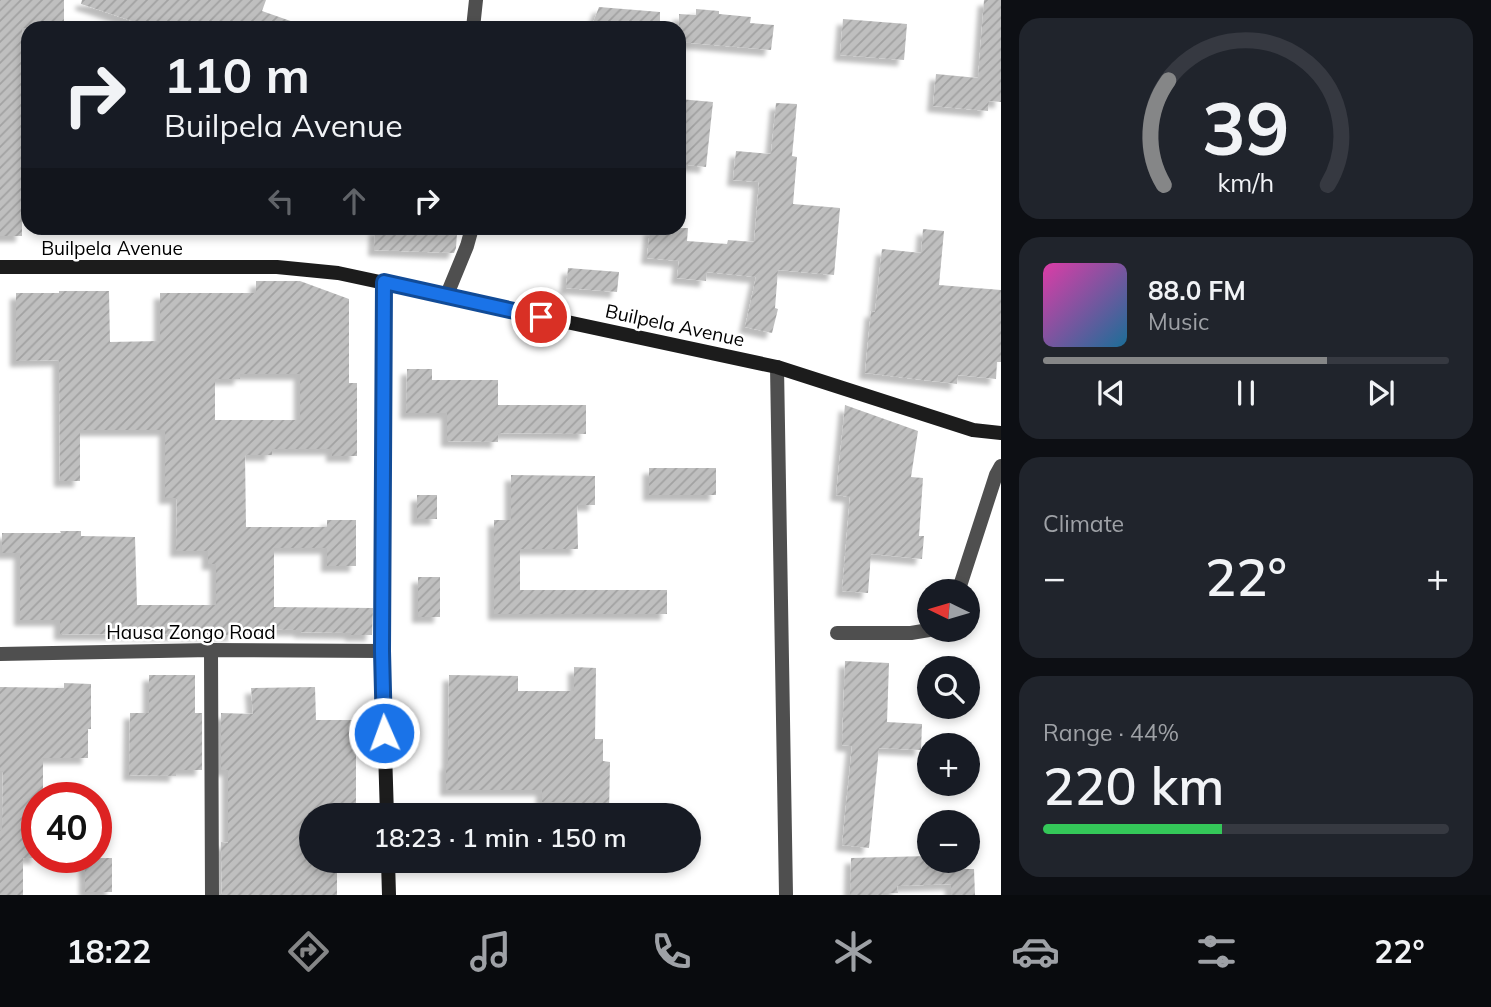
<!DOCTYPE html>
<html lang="en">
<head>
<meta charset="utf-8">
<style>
  body { margin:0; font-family:Mulish,sans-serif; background:#20242c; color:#f1f3f6; height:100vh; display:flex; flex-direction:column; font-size:26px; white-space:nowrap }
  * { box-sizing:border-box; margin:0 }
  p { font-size:23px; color:#9ea1a6 }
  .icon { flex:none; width:38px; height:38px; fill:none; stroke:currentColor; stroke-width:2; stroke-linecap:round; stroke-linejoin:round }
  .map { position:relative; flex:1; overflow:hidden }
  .drawer { display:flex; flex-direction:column; gap:18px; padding:18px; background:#0d0f14; width:490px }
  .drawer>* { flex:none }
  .top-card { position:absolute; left:21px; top:21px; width:665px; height:214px; border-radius:21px; box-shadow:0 4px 10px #0003; background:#171b24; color:#f1f3f6; overflow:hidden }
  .needle { width:46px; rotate:275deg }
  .buttons { position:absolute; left:917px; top:579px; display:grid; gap:14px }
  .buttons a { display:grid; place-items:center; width:63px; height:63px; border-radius:50%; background:#171b24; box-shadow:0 4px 10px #0003; font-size:35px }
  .speed { position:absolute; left:21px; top:782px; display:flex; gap:14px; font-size:35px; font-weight:700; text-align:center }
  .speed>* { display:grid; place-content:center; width:91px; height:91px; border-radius:50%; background:#171b24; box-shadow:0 4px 10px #0003; line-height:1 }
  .speed .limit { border:10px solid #d22; background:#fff; color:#111 }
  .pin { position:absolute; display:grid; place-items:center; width:60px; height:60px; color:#fff; margin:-30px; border:4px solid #fff; border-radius:50%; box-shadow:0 2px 7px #0007 }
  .me { position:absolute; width:77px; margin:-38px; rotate:358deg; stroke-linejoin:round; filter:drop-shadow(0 0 5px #0008) }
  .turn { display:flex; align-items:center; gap:24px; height:147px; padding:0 28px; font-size:32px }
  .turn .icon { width:91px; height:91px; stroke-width:2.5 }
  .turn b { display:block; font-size:49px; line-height:60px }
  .lanes { display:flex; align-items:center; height:66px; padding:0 28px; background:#0003; justify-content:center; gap:35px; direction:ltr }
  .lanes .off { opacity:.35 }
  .big { font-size:52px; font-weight:600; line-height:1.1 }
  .drawer .tile { flex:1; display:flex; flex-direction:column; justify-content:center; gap:10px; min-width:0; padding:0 24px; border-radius:21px; background:#20242c }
  .drawer .dial { align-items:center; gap:0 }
  .dial svg { height:182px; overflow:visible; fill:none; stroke:#363941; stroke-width:7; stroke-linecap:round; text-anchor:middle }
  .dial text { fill:#f1f3f6; stroke:none }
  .song { display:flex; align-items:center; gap:21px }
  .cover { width:84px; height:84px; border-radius:10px; background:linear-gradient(135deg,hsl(320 70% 55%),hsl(200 70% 35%)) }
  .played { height:7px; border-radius:4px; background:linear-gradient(90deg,#858687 70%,#363941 70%) }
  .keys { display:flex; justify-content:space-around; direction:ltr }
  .heat { display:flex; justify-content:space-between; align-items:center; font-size:38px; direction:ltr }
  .charge { height:10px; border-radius:5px; background:linear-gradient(90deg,#34c759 44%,#363941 0) }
  .trip { position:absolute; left:299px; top:803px; width:402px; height:70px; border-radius:35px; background:#171b24; box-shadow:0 4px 10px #0003; font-weight:600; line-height:70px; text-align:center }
  .tab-bar { display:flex; height:112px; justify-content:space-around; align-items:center; background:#090b0e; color:#9ea1a6 }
  .tab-bar .icon { width:49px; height:49px }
  .tab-bar .selected { color:#858687 }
  .tab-bar b { font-size:32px; color:#f1f3f6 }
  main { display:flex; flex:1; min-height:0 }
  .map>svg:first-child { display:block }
  .building { fill:url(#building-hatch); fill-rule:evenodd; filter:url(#shadow) }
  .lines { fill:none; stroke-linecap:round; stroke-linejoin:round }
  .street { stroke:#4f4f4f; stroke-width:14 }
  .secondary { stroke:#1c1c1c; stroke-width:14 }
  .route-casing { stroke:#114b97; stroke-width:18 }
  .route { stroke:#1a73e8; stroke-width:12 }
  .labels { text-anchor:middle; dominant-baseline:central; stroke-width:5; stroke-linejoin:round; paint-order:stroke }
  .street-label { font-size:19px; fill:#000; stroke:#fff }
</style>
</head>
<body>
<main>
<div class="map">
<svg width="1001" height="895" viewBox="0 0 1001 895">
  <defs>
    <pattern id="building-hatch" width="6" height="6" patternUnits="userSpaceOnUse" patternTransform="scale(1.75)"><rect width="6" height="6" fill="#bfbfbf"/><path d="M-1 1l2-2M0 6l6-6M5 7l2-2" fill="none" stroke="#a2a2a2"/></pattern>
    <filter id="shadow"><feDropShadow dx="-6" dy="6" stdDeviation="2" flood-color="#0004"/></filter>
  </defs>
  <rect width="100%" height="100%" fill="#fff"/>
  <path class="building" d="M 0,0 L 64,0 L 64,28 L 22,28 L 22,236 L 0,236 Z
    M 82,0 L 266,0 L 262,11 L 302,25 L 302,28 L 153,28 L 81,4 Z
    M 984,0 L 1001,0 L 1001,102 L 989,101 L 988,111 L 933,106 L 936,74 L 978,78 Z
    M 599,7 L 660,12 L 660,28 L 591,28 Z
    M 696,9 L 719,11 L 719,14 L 751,17 L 750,23 L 774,25 L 771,50 L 679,42 L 679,14 L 696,15 Z
    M 843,19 L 907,24 L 904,60 L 840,55 Z
    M 679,99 L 713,102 L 706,167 L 679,164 Z
    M 776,103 L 797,104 L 792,156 L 797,157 L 793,204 L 840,208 L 834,275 L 778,270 L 775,308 L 778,309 L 772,333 L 745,327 L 756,277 L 707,272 L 706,281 L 677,278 L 679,261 L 647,258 L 650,228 L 688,228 L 687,241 L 727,244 L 728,240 L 754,242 L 759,182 L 733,180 L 736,151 L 771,154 Z
    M 375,228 L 457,233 L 456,248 L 454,253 L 374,250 Z
    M 923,229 L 944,231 L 939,285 L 1001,290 L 1001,362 L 997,362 L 996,379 L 958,375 L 957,384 L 865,373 L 871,311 L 875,312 L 882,249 L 921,253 Z
    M 568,268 L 619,272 L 617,292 L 566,288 Z
    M 256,281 L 300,281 L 349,299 L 349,383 L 357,383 L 357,456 L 332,456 L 332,449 L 272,449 L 272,455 L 245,455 L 246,527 L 327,527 L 327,520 L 356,520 L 356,566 L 327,566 L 327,548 L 274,548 L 274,607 L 373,608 L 372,635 L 351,635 L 351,633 L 300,632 L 300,630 L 234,629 L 234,635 L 60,634 L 60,620 L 20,620 L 20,553 L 2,553 L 2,533 L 61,533 L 60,531 L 81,531 L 81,536 L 135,537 L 137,605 L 216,605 L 216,564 L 208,564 L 208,551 L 176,551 L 177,498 L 165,498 L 165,430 L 80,430 L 80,481 L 60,481 L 59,360 L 16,361 L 16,293 L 59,293 L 59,291 L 109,291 L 110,342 L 160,341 L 160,293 L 256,293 ZM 240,374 L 300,374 L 300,420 L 215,420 L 215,379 L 240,379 Z
    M 407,369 L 432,369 L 432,380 L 498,380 L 498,405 L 586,405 L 586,434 L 498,433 L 498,442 L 447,441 L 447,413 L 406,413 Z
    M 845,405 L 918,431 L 911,477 L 923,478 L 919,536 L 924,536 L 922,559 L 871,554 L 868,593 L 842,591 L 850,497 L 836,495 Z
    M 649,468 L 716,468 L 716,495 L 649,495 Z
    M 511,475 L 595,476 L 595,505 L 577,505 L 578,549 L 520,549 L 520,590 L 667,590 L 667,614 L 494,614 L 494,520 L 511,520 Z
    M 417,495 L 437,495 L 437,519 L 417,519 Z
    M 418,577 L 440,577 L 440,617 L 418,617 Z
    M 845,661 L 889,663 L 887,722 L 922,724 L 921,750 L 879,748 L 869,848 L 842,845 L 852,746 L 842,745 Z
    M 574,667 L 596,668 L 595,739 L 603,739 L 603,761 L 610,762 L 609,813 L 576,813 L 576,802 L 542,802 L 542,790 L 446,790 L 446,764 L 448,764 L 449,675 L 518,676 L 518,691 L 574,691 Z
    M 149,675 L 195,675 L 195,713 L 202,713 L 202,770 L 176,770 L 176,776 L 129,775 L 130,713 L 149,713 Z
    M 64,683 L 91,684 L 91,729 L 88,729 L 88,758 L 43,758 L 43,798 L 37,798 L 37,858 L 23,858 L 23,895 L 0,895 L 0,830 L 2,830 L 3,771 L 0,771 L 0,687 L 64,688 Z
    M 315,687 L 316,720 L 353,720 L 352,738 L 356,738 L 356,814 L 312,814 L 312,861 L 337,861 L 337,895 L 222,895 L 221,842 L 228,843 L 228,770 L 221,770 L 221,713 L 253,714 L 251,688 Z
    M 929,856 L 929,861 L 958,861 L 958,869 L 974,869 L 975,895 L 951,895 L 951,884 L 897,886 L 898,893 L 883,893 L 883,895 L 850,895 L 851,858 Z
    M 85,858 L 112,858 L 112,892 L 85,892 Z"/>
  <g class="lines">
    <path class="street" d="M 473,28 L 476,0
      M 446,297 L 467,246 L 472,228
      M 777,367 L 786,895
      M 958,592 L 996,475 L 1001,466
      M 837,633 L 911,633 L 929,630
      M 211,650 L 212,895
      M 0,654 L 211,650 L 382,651"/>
    <path class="secondary" d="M 0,267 L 277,267 L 338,273 L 777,367 L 973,430 L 1001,433
      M 384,283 L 382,651 L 387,816
      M 388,861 L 389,895"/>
  </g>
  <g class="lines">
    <g class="route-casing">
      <path id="route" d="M 384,733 L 382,651 L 384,282 L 541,317"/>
    </g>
    <use href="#route" class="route"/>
  </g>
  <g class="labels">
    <g class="street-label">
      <text x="112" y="248">Builpela Avenue</text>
      <text transform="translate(675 325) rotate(12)">Builpela Avenue</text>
      <text x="191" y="632">Hausa Zongo Road</text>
    </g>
  </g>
</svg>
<div class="buttons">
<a><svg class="needle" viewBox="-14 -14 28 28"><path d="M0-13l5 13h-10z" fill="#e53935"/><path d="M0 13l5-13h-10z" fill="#9ea1a6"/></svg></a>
<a><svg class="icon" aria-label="search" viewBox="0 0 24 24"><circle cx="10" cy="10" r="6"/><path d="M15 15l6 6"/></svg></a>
<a>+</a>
<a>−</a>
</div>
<div class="speed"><div class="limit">40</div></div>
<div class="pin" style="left:541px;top:317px;background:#d93025"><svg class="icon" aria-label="arrive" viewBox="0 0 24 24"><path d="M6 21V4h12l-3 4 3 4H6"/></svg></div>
<svg class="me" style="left:384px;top:733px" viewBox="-20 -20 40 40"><circle r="17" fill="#1a73e8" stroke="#fff" stroke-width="3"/><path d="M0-11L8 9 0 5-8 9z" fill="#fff"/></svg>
<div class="trip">18:23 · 1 min · 150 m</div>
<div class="top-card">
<div class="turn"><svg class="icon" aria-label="right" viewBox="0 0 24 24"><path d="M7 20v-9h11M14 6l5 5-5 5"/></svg><div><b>110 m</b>Builpela Avenue</div></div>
<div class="lanes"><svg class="icon off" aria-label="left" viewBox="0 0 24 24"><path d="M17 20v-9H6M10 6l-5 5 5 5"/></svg><svg class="icon off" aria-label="ahead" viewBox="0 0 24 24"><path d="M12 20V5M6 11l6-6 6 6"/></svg><svg class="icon" aria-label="right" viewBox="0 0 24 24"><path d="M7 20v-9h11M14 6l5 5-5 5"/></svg></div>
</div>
</div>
<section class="drawer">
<div class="tile dial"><svg viewBox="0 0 100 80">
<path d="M14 69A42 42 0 1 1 86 69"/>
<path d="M14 69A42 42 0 0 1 16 23" stroke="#858687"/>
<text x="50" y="56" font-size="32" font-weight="700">39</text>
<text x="50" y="72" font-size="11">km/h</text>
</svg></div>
<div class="tile">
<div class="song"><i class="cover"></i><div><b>88.0 FM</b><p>Music</p></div></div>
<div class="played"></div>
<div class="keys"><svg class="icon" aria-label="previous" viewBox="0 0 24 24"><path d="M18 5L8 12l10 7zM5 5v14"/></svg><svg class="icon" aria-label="pause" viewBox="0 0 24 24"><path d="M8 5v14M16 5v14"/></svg><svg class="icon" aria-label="next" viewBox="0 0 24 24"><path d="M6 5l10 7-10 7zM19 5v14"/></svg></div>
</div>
<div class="tile"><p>Climate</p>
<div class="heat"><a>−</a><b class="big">22°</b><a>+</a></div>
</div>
<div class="tile"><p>Range · 44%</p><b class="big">220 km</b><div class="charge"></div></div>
</section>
</main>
<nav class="tab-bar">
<b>18:22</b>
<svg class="icon selected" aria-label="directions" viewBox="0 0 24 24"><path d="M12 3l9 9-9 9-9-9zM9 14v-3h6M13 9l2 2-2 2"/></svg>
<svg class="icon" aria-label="music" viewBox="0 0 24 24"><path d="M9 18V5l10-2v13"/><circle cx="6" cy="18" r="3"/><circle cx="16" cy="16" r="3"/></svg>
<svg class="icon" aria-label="phone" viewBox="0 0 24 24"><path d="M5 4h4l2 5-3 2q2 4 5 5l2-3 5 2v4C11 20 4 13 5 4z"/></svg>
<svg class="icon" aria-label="climate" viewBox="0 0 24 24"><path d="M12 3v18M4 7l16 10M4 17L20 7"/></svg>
<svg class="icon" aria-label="car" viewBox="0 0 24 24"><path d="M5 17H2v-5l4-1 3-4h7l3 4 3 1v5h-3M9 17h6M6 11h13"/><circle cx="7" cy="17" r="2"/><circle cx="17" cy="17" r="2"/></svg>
<svg class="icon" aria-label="filters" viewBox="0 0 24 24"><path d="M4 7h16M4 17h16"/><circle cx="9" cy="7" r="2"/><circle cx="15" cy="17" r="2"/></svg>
<b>22°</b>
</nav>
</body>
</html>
